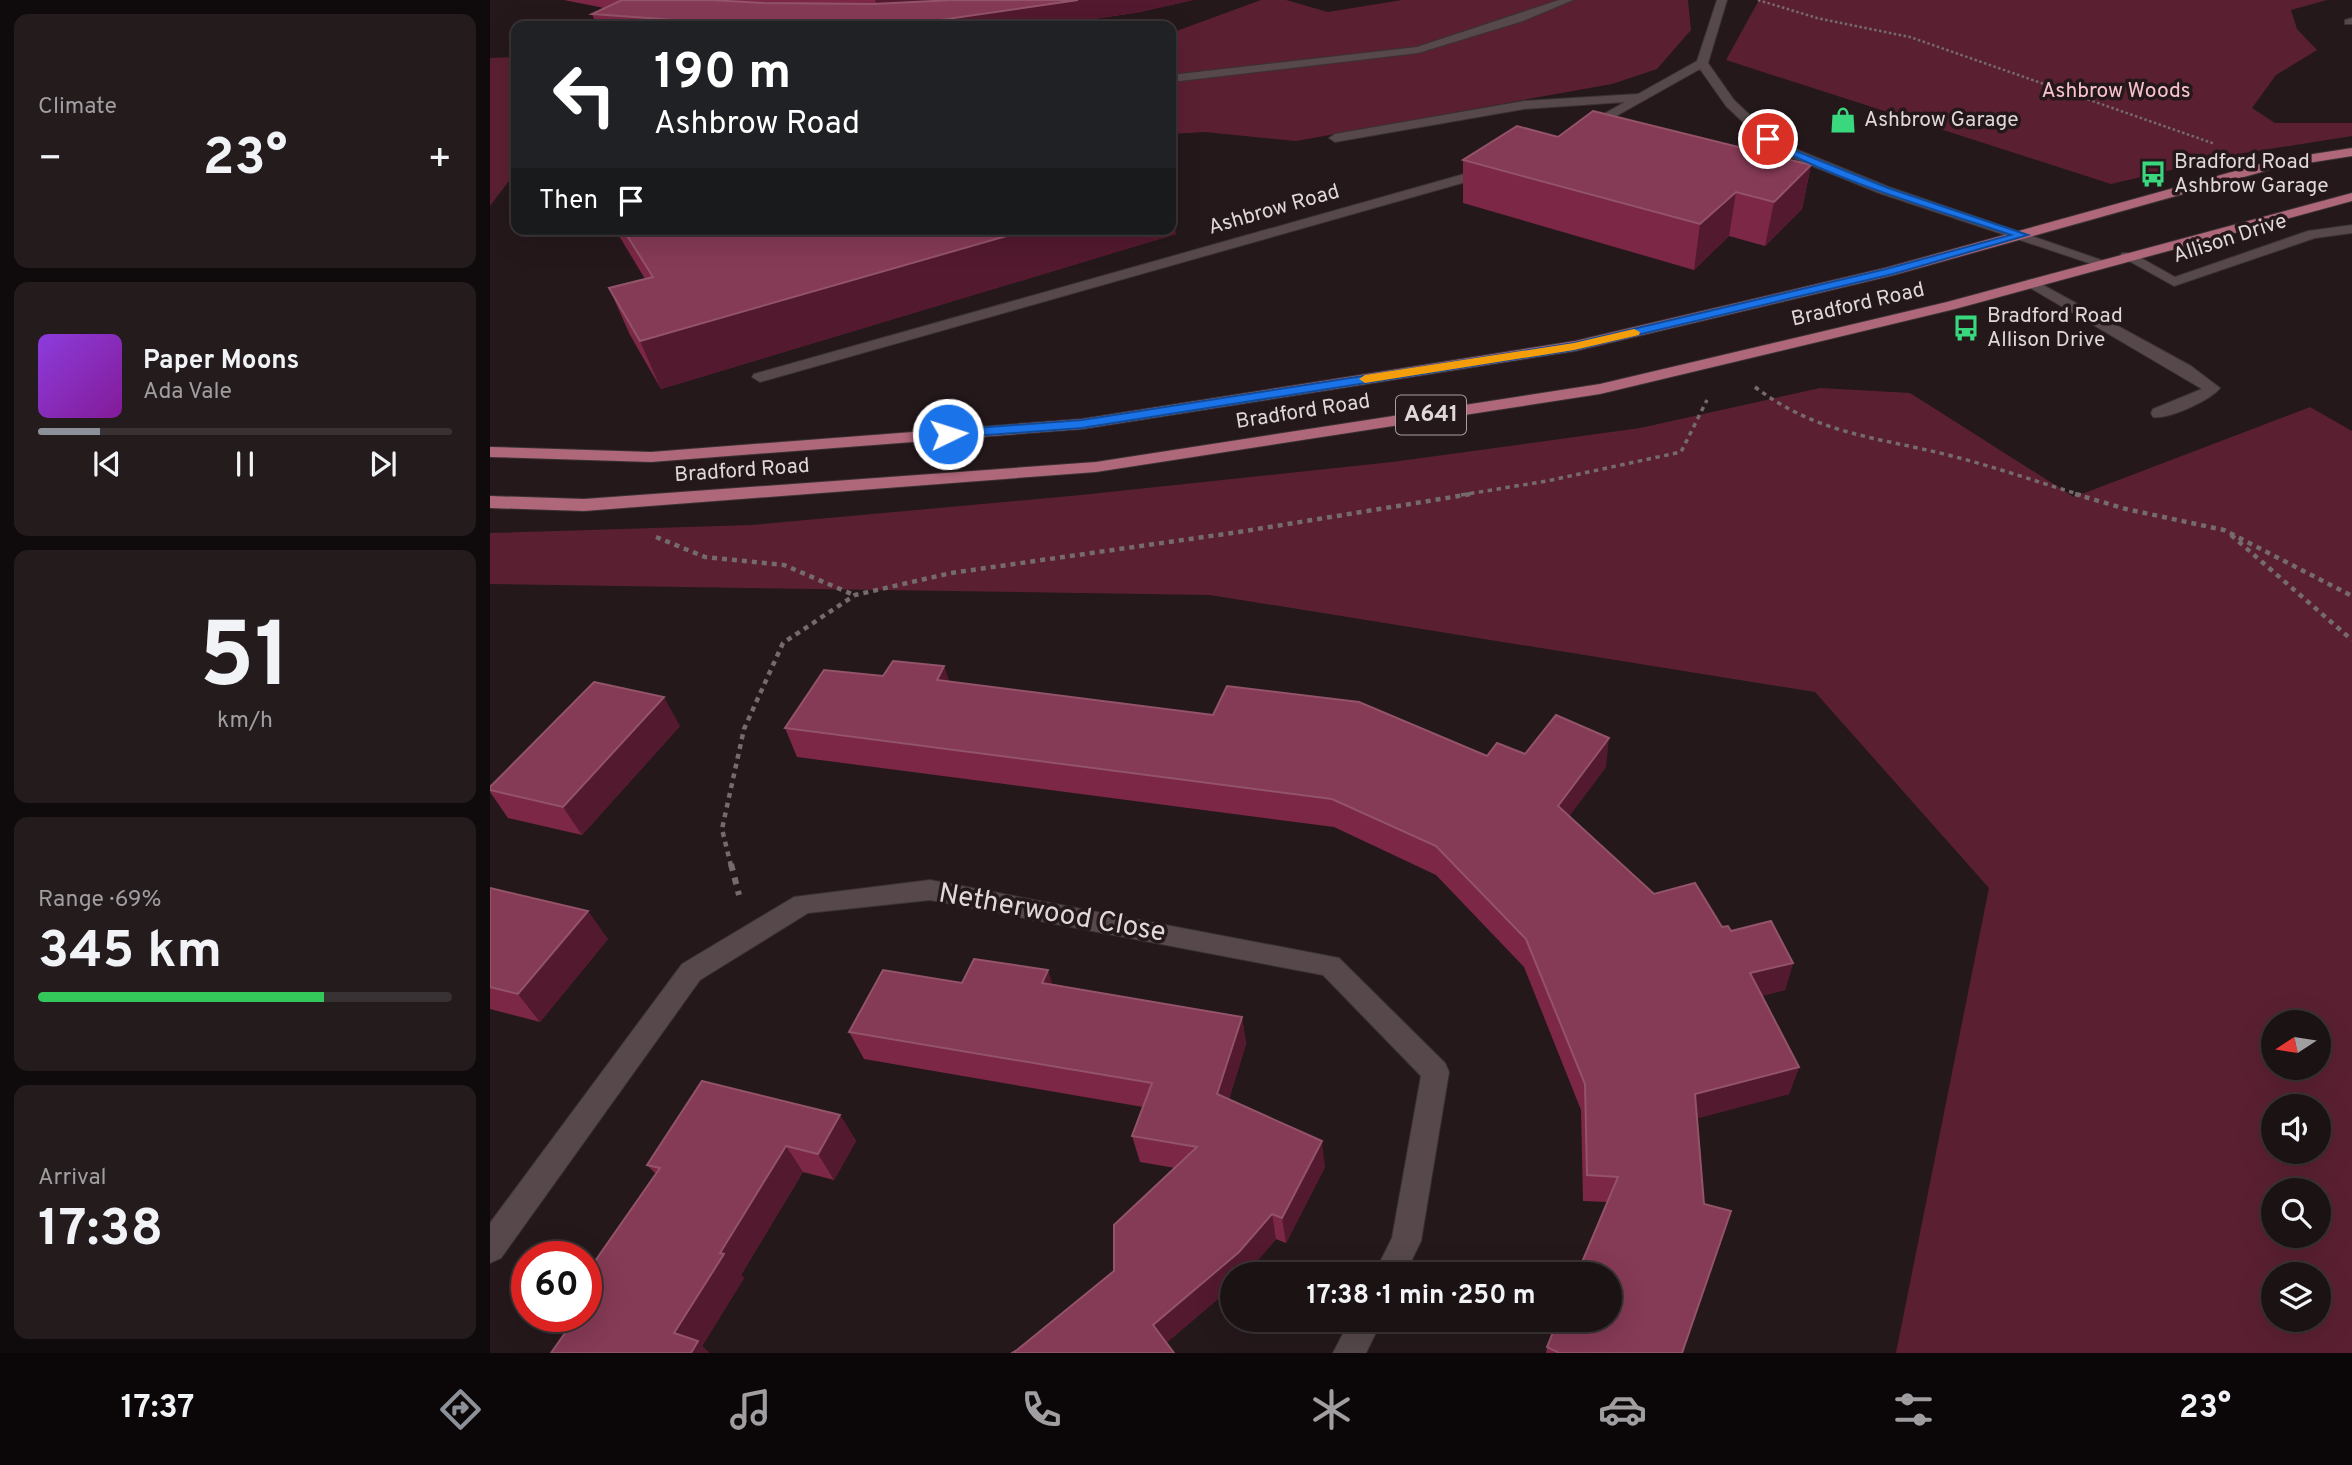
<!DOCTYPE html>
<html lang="en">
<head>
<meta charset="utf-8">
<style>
  body { margin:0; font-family:Overpass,sans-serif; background:#241b1d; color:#f1f3f6; height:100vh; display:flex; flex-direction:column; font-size:26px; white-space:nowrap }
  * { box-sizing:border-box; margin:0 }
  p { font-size:23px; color:#a09ea0 }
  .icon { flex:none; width:38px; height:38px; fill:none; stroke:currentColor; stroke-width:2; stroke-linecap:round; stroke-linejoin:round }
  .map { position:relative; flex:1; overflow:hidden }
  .sheet { display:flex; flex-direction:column; gap:14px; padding:14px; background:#0f0a0b; width:490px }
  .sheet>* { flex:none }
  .banner { position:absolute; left:21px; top:21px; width:665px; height:214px; border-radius:14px; box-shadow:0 7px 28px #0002,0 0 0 2px #393234; background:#202124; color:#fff; overflow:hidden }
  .needle { width:46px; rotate:258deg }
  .buttons { position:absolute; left:1771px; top:1010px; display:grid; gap:14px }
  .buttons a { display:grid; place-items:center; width:70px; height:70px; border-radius:50%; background:#1b1214; box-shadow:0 7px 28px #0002,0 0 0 2px #393234; font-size:35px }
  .speed { position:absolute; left:21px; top:1241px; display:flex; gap:14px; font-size:35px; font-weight:700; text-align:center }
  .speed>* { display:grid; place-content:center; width:91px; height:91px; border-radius:50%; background:#1b1214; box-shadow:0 7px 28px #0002,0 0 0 2px #393234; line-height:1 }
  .speed .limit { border:10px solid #d22; background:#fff; color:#111 }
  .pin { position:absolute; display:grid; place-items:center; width:60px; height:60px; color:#fff; margin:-30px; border:4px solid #fff; border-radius:50%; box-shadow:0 2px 7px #0007 }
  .me { position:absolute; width:77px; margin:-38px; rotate:86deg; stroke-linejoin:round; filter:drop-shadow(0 0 5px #0008) }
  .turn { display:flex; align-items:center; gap:24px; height:147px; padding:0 28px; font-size:32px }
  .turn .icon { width:91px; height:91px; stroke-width:2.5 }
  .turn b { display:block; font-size:49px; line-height:60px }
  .then { display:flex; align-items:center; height:66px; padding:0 28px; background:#0003; gap:14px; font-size:26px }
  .big { font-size:52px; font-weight:700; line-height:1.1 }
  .sheet .widget { flex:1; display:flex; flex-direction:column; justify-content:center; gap:10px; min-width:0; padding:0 24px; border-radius:14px; background:#241b1d }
  .sheet .dial { align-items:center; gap:0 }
  .dial b { font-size:91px; line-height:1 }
  .song { display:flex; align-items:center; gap:21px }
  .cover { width:84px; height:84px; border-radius:10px; background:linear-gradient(135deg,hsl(270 70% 55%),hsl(290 70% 35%)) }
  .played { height:7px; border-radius:4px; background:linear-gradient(90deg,#8c9099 15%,#393234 15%) }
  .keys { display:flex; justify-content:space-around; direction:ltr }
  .heat { display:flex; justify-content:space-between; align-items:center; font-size:38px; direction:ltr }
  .charge { height:10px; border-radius:5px; background:linear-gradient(90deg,#34c759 69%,#393234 0) }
  .trip { position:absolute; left:730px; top:1262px; width:402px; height:70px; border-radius:35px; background:#1b1214; box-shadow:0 7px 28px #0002,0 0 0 2px #393234; font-weight:700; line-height:70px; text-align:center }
  .menu { display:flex; height:112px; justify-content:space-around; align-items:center; background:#0b0708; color:#a09ea0 }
  .menu .icon { width:49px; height:49px }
  .menu .active { color:#8c9099 }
  .menu b { font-size:32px; color:#f1f3f6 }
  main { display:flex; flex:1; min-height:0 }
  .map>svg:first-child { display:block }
  .green { fill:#5a2032; fill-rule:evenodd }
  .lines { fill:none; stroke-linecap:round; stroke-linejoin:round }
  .minor-casing { stroke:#3a3234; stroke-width:2 }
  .major-casing { stroke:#3a3234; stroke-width:2 }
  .path-far3 { stroke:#756b6d; stroke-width:2.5; stroke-dasharray:2.5 2.5; stroke-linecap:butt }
  .path-far2 { stroke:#756b6d; stroke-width:3.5; stroke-dasharray:4.5 4.5; stroke-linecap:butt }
  .path-far1 { stroke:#756b6d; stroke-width:4.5; stroke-dasharray:5 5; stroke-linecap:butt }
  .path { stroke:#756b6d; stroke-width:6; stroke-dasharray:7 7; stroke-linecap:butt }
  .minor { fill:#56484b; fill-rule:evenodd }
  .major { fill:#af677a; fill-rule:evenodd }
  .wall { fill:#7b2745 }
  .shaded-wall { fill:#53192e }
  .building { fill:#853a55; stroke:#935369; stroke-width:2 }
  .route { fill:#1a73e8; stroke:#114b97; stroke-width:2 }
  .slow { fill:#f59e0b }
  .labels { text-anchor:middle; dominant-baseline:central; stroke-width:7; stroke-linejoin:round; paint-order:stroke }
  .far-park-label { font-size:21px; fill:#f7c2ce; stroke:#24181b }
  .far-poi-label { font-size:21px; fill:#dfd7d8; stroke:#24181b; text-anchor:start }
  .far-street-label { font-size:21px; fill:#dfd7d8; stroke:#24181b }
  .shield { fill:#24181b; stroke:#a79e9f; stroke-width:2 }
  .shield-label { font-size:23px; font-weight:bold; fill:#dfd7d8 }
  .near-street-label { font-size:28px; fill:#dfd7d8; stroke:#24181b }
</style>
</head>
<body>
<main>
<section class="sheet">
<div class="widget"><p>Climate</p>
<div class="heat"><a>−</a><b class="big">23°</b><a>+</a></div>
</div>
<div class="widget">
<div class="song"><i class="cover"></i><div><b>Paper Moons</b><p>Ada Vale</p></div></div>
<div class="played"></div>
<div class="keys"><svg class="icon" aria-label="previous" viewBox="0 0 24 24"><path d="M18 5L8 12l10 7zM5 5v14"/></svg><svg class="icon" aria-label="pause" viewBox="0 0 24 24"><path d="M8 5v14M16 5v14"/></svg><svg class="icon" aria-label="next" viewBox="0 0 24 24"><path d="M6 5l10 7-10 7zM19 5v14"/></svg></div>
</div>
<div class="widget dial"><b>51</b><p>km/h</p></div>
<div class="widget"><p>Range · 69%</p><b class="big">345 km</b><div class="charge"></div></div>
<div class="widget"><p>Arrival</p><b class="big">17:38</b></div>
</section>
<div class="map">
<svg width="1862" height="1353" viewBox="0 0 1862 1353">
  <rect width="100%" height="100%" fill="#24181b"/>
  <path class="green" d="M 771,0 L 796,0 L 838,12 L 912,0 L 1198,0 L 1201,30 L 1167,69 L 1122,84 L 806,141 L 715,132 L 681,134 L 681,33 Z
    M 1269,0 L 1837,0 L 1801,10 L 1807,29 L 1827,50 L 1786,75 L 1762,108 L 1785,123 L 1862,123 L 1862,136 L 1754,153 L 1621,184 L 1236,60 Z
    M 26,57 L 26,172 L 0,206 L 0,58 Z
    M 1330,388 L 1420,393 L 1584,497 L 1820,407 L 1862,431 L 1862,1353 L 1406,1353 L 1499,888 L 1325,692 L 720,595 L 0,584 L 0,533 L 262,525 L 591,495 L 902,462 L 1150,428 ZM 1783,1022 L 1829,1022 L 1829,1068 L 1783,1068 ZM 1783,1106 L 1829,1106 L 1829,1152 L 1783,1152 ZM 1783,1190 L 1829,1190 L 1829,1236 L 1783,1236 ZM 1783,1274 L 1829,1274 L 1829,1320 L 1783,1320 Z"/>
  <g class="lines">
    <g class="minor-casing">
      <path id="minor" d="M 1069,0 L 1083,0 L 1033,21 L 928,53 L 681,82 L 681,75 L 927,47 Z
        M 1227,0 L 1237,0 L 1218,63 L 1244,100 L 1282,136 L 1308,150 L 1399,187 L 1620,263 L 1618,266 L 1608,266 L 1389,193 L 1298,156 L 1274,142 L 1236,106 L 1210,69 L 1096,133 L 1090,129 L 1092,126 L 1135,102 L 1034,109 L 845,142 L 839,138 L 845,134 L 1034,101 L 1148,94 L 1207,61 Z
        M 1862,18 L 1862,24 L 1855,24 L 1855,20 Z
        M 999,167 L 1006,171 L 1004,174 L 270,382 L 262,377 L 264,374 Z
        M 1862,225 L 1862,233 L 1825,238 L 1684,286 L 1630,256 L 1632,253 L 1642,253 L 1685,277 L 1818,231 Z
        M 1542,279 L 1701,366 L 1730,388 C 1721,400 1678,420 1663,417 L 1661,413 L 1663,409 L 1712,389 L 1537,286 L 1537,280 Z
        M 440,880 L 849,958 L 955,1063 L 959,1072 L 931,1241 L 915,1274 L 884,1274 L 902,1238 L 931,1076 L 833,975 L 440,900 L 318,913 L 210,980 L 11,1258 L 0,1263 L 0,1223 L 192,964 L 304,897 Z
        M 860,1320 L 892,1320 L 876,1353 L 843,1353 Z"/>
    </g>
    <g class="major-casing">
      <path id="major" d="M 1862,148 L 1862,156 L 1786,168 L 1404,275 L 1085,351 L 592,429 L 161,462 L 0,457 L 0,447 L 161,452 L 592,419 L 1085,341 L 1395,268 L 1785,160 Z
        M 1862,193 L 1862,201 L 1465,309 L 1110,394 L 606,472 L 94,511 L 0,508 L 0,496 L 94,499 L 606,462 L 1110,384 L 1457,302 Z"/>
    </g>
    <path class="path-far3" d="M 1268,0 L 1327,18 L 1420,37 L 1725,144"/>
    <path class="path-far2" d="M 1265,387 C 1328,435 1388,437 1462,456 C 1505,467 1548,482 1591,495
      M 971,495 L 1057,481 L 1191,452 L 1217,400"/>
    <path class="path-far1" d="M 1585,494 L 1636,509 L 1734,530 L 1862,596
      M 1741,535 L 1862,640
      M 166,537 L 215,557 L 294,565 L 364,595
      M 241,866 L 232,829 L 254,729 L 293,643 L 365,595 L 461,573 L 749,532 L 981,494"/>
    <path class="path" d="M 241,864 L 249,895"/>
    <use href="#minor" class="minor"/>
    <use href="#major" class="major"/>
  </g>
  <path class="wall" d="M 74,0 L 703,0 L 650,12 L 558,26 L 107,26 L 102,14 L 114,8 Z
    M 1068,137 L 1321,165 L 1312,209 L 1275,246 L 1239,236 L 1204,270 L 973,203 L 973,160 Z
    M 125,229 L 681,229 L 686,234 L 171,389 L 140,335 L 119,288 L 155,279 Z
    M 454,666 L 459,682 L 997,756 L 1035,754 L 1116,767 L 1079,816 L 1164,894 L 1303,963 L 1295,990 L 1271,996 L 1309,1067 L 1299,1094 L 1207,1118 L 1193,1353 L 1056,1353 L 1057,1347 L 1117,1202 L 1093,1201 L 1091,1110 L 1034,967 L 946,875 L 844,827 L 307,757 L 295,728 L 393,676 Z
    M 190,726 L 92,835 L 18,818 L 0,792 L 0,787 Z
    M 0,888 L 118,939 L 50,1022 L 0,1009 Z
    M 472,983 L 562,984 L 752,1017 L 756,1044 L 739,1099 L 835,1167 L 796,1243 L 786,1239 L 756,1274 L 742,1274 L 742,1287 L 676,1343 L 527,1350 L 624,1271 L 685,1168 L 650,1162 L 642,1136 L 653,1107 L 374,1059 L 359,1032 Z
    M 350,1115 L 366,1141 L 344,1180 L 313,1172 L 251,1275 L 254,1278 L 212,1346 L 219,1353 L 61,1353 L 77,1329 L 65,1318 L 166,1174 L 157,1165 Z"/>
  <path class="shaded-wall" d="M 385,0 L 576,0 L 389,14 Z
    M 587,0 L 703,0 L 650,12 L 558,26 L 409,26 Z
    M 1321,165 L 1312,209 L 1275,246 L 1284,202 Z
    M 1246,192 L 1239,236 L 1204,270 L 1210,224 Z
    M 681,197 L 686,234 L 171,389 L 150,341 L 541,229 L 681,229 Z
    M 454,666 L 464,694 L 447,680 Z
    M 174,697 L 190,726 L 92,835 L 73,807 Z
    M 1119,738 L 1116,767 L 1065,835 L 1068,806 Z
    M 98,911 L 118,939 L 50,1022 L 28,994 Z
    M 1303,963 L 1295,990 L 1252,1001 L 1260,973 Z
    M 558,970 L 567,998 L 552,983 Z
    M 752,1017 L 756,1044 L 732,1121 L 727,1094 Z
    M 1309,1067 L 1299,1094 L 1198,1121 L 1205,1094 Z
    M 350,1115 L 366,1141 L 344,1180 L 328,1154 Z
    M 832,1141 L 835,1167 L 796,1243 L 792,1218 Z
    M 296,1146 L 313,1172 L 251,1275 L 254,1278 L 212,1346 L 219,1353 L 201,1353 L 184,1333 L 230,1253 Z
    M 782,1214 L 786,1239 L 756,1274 L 742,1274 L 742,1287 L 670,1348 L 663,1325 Z"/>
  <path class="building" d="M 132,0 L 221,0 L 273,3 L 383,4 L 463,0 L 588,0 L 409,26 L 323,26 L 324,24 L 243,24 L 102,14 Z
    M 1103,111 L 1321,165 L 1284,202 L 1246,192 L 1210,224 L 973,160 L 1027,126 L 1068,137 Z
    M 133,229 L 541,229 L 150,341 L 119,288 L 163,277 Z
    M 403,661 L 454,666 L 447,680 L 723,715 L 737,686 L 869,702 L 997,756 L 1007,743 L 1035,754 L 1066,715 L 1119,738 L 1068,806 L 1164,894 L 1205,883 L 1232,927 L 1238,926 L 1241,931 L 1281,921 L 1303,963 L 1260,973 L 1309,1067 L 1205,1094 L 1214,1204 L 1241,1211 L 1192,1353 L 1069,1353 L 1057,1347 L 1068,1320 L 1120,1320 L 1120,1274 L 1087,1274 L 1128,1177 L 1097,1175 L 1095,1084 L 1036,939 L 946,846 L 842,799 L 295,728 L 334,670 L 393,676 Z
    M 104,682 L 174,697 L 73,807 L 0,790 L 0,787 Z
    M 0,888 L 98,911 L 28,994 L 0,987 Z
    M 484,959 L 558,970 L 552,983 L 752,1017 L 727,1094 L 832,1141 L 792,1218 L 782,1214 L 749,1252 L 663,1325 L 684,1353 L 522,1353 L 527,1350 L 624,1271 L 624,1225 L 707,1147 L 642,1136 L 662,1083 L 359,1032 L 393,970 L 472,983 Z
    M 212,1081 L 350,1115 L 328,1154 L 296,1146 L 230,1253 L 234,1254 L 184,1333 L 208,1341 L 201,1353 L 61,1353 L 82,1323 L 65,1318 L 67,1316 L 96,1316 L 96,1274 L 170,1168 L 157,1165 Z"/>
  <path class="route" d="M 1274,137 L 1281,137 L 1306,151 L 1398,188 L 1538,235 L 1403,274 L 1084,350 L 592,428 L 458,438 L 451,434 L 458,430 L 592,420 L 1084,343 L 1396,269 L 1521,235 C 1438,207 1351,183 1274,141 Z"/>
  <path class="slow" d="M 1144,329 L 1150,332 L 1149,335 L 1084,350 L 875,383 L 869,379 L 875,375 L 1084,343 Z"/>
  <defs>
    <g id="shop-bare" transform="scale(2.1)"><path d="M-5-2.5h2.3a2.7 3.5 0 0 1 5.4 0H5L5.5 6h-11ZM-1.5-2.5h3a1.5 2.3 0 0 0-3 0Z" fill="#39d87f" stroke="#24181b" stroke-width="2.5" paint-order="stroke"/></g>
    <g id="bus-bare" transform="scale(2.1)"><path d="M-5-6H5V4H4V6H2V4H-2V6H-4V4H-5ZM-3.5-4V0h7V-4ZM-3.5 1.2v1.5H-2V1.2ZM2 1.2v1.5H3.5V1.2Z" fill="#39d87f" stroke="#24181b" stroke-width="2.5" paint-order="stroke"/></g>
  </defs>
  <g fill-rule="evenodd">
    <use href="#shop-bare" x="1353" y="120"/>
    <use href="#bus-bare" x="1663" y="174"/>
    <use href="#bus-bare" x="1476" y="328"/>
  </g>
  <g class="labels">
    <g class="far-park-label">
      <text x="1626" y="91">Ashbrow Woods</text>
    </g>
    <g class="far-poi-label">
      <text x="1374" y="120">Ashbrow Garage</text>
      <text x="1684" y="162">Bradford Road<tspan x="1684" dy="24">Ashbrow Garage</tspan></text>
      <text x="1497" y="316">Bradford Road<tspan x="1497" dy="24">Allison Drive</tspan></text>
    </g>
    <g class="far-street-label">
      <text transform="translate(784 210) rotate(-16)">Ashbrow Road</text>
      <text transform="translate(1740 239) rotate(-18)">Allison Drive</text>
      <text transform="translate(1368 305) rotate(-13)">Bradford Road</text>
      <text transform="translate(813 412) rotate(-9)">Bradford Road</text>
      <text transform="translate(252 471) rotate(-4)">Bradford Road</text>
    </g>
    <rect class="shield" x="906" y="395.5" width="70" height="39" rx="5"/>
    <g class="shield-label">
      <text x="941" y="415">A641</text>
    </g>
    <g class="near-street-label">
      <text transform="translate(562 914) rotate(10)">Netherwood Close</text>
    </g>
  </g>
</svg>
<div class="buttons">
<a><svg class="needle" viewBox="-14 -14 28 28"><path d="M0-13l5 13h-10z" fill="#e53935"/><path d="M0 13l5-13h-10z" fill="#a09ea0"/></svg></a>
<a><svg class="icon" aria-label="sound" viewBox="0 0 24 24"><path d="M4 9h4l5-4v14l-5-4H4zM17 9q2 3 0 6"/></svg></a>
<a><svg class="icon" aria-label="search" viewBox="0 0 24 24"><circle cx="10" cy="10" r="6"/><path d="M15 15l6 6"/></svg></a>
<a><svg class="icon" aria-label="layers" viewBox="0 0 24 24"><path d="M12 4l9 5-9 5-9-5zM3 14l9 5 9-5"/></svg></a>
</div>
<div class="speed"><div class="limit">60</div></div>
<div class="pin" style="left:1278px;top:139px;background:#d93025"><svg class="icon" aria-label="arrive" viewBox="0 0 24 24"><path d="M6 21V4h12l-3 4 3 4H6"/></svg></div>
<svg class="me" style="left:458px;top:434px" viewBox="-20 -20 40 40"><circle r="17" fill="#1a73e8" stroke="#fff" stroke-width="3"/><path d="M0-11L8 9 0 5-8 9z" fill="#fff"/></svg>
<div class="trip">17:38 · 1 min · 250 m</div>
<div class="banner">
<div class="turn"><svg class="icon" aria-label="left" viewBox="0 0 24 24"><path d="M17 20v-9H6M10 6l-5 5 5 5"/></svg><div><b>190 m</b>Ashbrow Road</div></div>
<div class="then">Then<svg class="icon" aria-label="arrive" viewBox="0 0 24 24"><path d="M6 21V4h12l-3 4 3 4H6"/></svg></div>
</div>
</div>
</main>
<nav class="menu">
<b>17:37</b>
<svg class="icon active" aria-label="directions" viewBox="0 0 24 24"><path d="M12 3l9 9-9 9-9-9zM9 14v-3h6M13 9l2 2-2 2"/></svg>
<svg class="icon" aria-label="music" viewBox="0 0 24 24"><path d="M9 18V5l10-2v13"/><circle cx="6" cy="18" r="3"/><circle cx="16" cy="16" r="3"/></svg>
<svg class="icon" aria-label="phone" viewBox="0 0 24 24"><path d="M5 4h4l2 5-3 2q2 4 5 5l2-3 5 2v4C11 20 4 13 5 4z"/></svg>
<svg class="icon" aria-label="climate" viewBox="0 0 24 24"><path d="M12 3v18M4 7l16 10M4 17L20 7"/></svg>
<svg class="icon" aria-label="car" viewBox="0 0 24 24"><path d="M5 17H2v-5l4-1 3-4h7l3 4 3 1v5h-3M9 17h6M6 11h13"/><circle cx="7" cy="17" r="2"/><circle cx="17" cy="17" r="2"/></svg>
<svg class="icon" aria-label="filters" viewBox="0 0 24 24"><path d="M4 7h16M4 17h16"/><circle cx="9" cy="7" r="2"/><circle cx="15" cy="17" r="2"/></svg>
<b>23°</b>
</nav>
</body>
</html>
